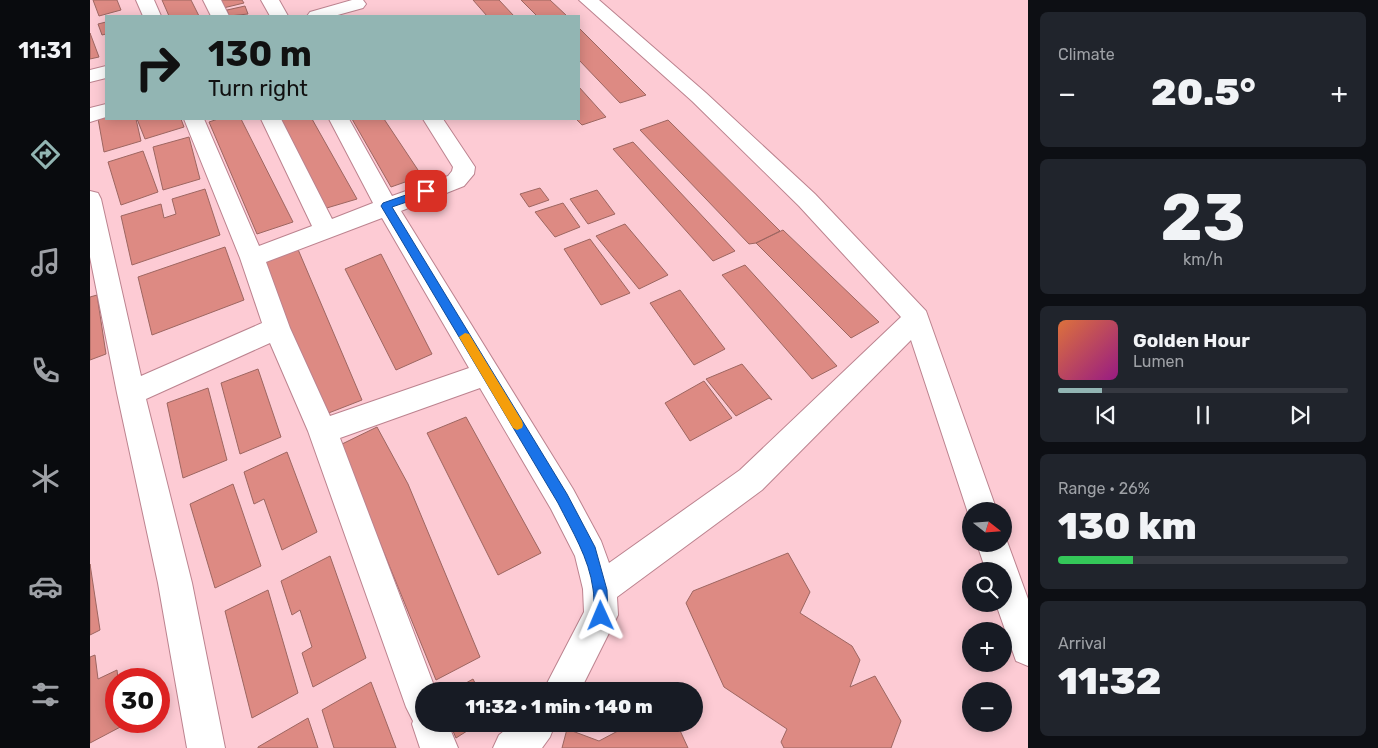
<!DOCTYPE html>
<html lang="en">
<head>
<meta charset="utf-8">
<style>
  body { margin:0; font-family:Rubik,sans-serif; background:#20242c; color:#f1f3f6; height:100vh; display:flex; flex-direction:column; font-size:19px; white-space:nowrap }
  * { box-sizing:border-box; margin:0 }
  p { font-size:16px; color:#9ea1a6 }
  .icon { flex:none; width:28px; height:28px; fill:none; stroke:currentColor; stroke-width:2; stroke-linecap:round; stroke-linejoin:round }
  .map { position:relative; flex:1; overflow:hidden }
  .sheet { display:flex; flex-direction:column; gap:12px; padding:12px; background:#0d0f14; width:350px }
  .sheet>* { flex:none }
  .guide { position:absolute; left:15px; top:15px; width:475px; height:105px; border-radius:0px; box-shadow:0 2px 12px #0003; background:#92b5b3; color:#111; overflow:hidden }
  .needle { width:32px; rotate:107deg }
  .tools { position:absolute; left:872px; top:502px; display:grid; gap:10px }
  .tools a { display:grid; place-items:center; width:50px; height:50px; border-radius:50%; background:#171b24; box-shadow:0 2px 12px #0003; font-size:25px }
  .speed { position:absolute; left:15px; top:668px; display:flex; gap:10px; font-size:25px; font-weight:700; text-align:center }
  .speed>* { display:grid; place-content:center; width:65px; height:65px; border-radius:50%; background:#171b24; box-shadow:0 2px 12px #0003; line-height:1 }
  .speed .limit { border:8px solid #d22; background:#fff; color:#111 }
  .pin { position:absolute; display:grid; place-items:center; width:42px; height:42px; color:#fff; margin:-21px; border-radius:10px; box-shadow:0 2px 8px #0006 }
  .me { position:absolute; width:55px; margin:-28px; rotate:359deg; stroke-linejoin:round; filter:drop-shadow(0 0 4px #0008) }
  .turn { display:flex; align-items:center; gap:18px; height:105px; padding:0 20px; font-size:22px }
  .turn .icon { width:65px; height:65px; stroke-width:2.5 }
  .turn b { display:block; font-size:35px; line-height:42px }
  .big { font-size:38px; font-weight:800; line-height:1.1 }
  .sheet .widget { flex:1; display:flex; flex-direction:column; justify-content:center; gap:8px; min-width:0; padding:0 18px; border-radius:8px; background:#20242c }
  .sheet .dial { align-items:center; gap:0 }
  .dial b { font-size:65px; line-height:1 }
  .song { display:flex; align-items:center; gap:15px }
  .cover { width:60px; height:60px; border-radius:8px; background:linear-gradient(135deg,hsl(20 70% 55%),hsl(310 70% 35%)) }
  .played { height:5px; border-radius:2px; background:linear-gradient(90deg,#92b5b3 15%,#363941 15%) }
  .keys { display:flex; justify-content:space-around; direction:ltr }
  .heat { display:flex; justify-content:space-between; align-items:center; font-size:28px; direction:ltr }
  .charge { height:8px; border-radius:4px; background:linear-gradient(90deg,#34c759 26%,#363941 0) }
  .trip { position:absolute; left:325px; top:682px; width:288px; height:50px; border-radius:25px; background:#171b24; box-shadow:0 2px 12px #0003; font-weight:800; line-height:50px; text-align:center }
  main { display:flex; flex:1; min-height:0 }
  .tab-bar { display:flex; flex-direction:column; width:90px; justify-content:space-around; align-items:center; background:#090b0e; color:#9ea1a6 }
  .tab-bar .icon { width:35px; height:35px }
  .tab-bar .active { color:#92b5b3 }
  .tab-bar b { font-size:22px; color:#f1f3f6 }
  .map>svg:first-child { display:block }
  .building { fill:#dd8a83; stroke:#9d6661 }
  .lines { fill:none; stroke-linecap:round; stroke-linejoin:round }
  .minor-casing { stroke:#bc838f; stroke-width:2 }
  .minor { fill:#fff; fill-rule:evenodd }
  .route { fill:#1a73e8; stroke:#114b97 }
  .slow { fill:#f59e0b }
</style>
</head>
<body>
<main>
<nav class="tab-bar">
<b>11:31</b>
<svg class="icon active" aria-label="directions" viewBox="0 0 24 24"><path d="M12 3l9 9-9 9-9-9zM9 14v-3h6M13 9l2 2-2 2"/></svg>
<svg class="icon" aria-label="music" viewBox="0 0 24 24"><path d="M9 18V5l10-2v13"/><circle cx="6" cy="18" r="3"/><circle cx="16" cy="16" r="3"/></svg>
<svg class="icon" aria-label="phone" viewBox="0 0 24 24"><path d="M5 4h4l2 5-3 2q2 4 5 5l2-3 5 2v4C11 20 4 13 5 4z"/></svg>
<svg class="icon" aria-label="climate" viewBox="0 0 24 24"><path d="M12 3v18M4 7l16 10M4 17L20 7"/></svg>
<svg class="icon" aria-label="car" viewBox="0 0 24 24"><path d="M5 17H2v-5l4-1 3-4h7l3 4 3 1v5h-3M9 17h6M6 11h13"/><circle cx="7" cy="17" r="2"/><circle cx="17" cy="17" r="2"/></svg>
<svg class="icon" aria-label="filters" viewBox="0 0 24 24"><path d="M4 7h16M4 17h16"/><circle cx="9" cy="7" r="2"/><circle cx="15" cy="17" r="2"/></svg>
</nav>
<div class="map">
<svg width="938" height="748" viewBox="0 0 938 748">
  <rect width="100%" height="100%" fill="#fdcbd4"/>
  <path class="building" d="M 3,0 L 27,0 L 31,10 L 9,16 Z
    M 72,0 L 101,0 L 109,16 L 79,16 Z
    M 124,0 L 152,0 L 154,3 L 129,9 Z
    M 383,0 L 409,0 L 424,16 L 397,16 Z
    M 431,0 L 460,0 L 477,16 L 447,16 Z
    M 155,6 L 158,14 L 139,16 L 137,10 Z
    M 16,22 L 16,34 L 12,35 L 8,24 Z
    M 489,28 L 556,95 L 530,103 L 489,60 Z
    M 0,33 L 9,57 L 0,59 Z
    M 489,87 L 516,117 L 492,125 L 486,119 L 489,119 Z
    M 16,110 L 16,119 L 46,119 L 51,141 L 14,152 L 7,113 Z
    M 47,119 L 91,119 L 94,127 L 55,139 Z
    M 128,119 L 151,119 L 203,222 L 167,234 L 119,122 Z
    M 182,119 L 222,119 L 267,199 L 230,210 Z
    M 262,119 L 294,119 L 332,176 L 301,187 Z
    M 578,120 L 690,231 L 666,243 L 659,244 L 550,130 Z
    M 99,137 L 110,179 L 73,190 L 63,147 Z
    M 543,142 L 645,251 L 623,261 L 523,149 Z
    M 53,151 L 68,192 L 31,205 L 18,162 Z
    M 450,188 L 459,200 L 439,207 L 430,194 Z
    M 115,189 L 130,235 L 42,265 L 31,216 L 71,204 L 74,218 L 86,214 L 82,199 Z
    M 507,190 L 525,214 L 498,224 L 480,199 Z
    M 473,203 L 490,227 L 465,237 L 445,212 Z
    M 535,224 L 578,275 L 549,289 L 506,236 Z
    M 693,230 L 789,322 L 761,338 L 666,243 Z
    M 500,239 L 540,293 L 511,305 L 474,249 Z
    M 135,247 L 154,300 L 62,335 L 48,277 Z
    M 207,247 L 272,400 L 236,414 L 171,261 Z
    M 291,254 L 342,354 L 306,370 L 255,269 Z
    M 655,265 L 747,366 L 722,379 L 632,275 Z
    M 590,290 L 635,349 L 604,365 L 560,303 Z
    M 7,295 L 16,354 L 0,360 L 0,297 Z
    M 652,364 L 682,400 L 679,398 L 646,416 L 616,379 Z
    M 168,369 L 191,437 L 150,454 L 131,383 Z
    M 614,381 L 642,418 L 600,441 L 575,403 Z
    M 118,388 L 137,460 L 93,478 L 77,403 Z
    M 376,417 L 451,553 L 408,575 L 337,433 Z
    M 287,427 L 318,484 L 390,657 L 346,680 L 250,445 Z
    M 197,452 L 227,532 L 192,550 L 174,499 L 164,504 L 154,472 Z
    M 143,484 L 171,566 L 125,588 L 100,504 Z
    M 698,553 L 720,592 L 710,613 L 762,646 L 770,660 L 760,687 L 785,676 L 811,721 L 801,748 L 694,748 L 691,742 L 697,729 L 634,687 L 596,603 L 603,591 Z
    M 240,556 L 276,658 L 223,687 L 212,653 L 222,647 L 210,610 L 202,615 L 191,581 Z
    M 0,564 L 10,630 L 0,635 Z
    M 178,590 L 208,693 L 162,718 L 135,611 Z
    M 5,655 L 8,679 L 27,670 L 28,679 L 26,679 L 26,721 L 35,721 L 36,724 L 0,743 L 0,657 Z
    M 383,679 L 389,691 L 362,691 Z
    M 281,682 L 306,748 L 244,748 L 232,710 Z
    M 218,718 L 228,748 L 168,748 L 168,747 Z
    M 360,724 L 388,724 L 366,738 Z
    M 541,724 L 587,724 L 598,748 L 472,748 L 477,729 L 509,741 Z"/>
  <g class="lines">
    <g class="minor-casing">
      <path id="minor" d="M 46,0 L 64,0 L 71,16 L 53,16 Z
        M 113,0 L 131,0 L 139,16 L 121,16 Z
        M 171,0 L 189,0 L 198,16 L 180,16 Z
        M 262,0 L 273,0 L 276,4 L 273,8 L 244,16 L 217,16 L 220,12 Z
        M 489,0 L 509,0 L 616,93 L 725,194 L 836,311 L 907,511 L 881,511 L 881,522 L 821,340 L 672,490 L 527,597 L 528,615 L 490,691 L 453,691 L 494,612 L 493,589 L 485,556 L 461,509 L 390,388 L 250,438 L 346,691 L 334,691 L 334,724 L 358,724 L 368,748 L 330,748 L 322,724 L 323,721 L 316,707 L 218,431 L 180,343 L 56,399 L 102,583 L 135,748 L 97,748 L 68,583 L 27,393 L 0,257 L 0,191 L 8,193 L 11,199 L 51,376 L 172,323 L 150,258 L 94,119 L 114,119 L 169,246 L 222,226 L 171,119 L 191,119 L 242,219 L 283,203 L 239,119 L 259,119 L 302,196 L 358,176 L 362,171 L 363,167 L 333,119 L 353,119 L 385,167 L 384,174 L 374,186 L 311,211 L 483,489 L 511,541 L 519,563 L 650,470 L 811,317 L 709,206 L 602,101 ZM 292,218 L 379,368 L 240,416 L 200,328 L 176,262 Z
        M 16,66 L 16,78 L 0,82 L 0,70 Z
        M 16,104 L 16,117 L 0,122 L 0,108 Z
        M 914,533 L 938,599 L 938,666 L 926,661 L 906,604 L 914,604 L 914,571 L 896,571 L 887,544 L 914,544 Z
        M 423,724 L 465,724 L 460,737 L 452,748 L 403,748 L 409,735 Z"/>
    </g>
    <use href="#minor" class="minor"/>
  </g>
  <path class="route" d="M 336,188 L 341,191 L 340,194 L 302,207 L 477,494 L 505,547 L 517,590 L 518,616 L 516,620 L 511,623 L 506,620 C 502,611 505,600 503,589 C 499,558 482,531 468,503 L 291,206 L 293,203 Z"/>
  <path class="slow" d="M 375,333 L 379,334 L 432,421 L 433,425 L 432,428 L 427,430 L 423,428 L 369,337 Z"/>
</svg>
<div class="tools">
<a><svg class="needle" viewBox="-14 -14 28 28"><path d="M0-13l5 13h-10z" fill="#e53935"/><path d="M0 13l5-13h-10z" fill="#9ea1a6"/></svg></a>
<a><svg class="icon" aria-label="search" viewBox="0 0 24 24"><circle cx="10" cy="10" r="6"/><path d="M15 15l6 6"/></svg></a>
<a>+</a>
<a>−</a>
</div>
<div class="speed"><div class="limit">30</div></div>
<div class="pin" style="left:336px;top:191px;background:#d93025"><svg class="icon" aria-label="arrive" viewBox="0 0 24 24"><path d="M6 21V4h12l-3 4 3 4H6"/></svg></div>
<svg class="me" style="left:511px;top:616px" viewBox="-20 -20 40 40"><path d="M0-17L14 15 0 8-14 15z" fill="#1a73e8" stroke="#fff" stroke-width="4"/></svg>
<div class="trip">11:32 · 1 min · 140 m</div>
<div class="guide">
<div class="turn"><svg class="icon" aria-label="right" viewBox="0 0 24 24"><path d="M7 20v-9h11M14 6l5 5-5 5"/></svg><div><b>130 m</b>Turn right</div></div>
</div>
</div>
<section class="sheet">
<div class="widget"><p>Climate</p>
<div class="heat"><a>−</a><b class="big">20.5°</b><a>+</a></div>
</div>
<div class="widget dial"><b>23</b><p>km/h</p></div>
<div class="widget">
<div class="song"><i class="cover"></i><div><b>Golden Hour</b><p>Lumen</p></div></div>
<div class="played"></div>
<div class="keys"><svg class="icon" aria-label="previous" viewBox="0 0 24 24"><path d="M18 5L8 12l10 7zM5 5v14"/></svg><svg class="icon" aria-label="pause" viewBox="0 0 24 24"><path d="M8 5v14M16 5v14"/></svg><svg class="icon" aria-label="next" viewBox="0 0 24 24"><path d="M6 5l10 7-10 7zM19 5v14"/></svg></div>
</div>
<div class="widget"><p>Range · 26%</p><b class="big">130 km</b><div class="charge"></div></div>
<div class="widget"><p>Arrival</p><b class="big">11:32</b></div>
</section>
</main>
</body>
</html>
